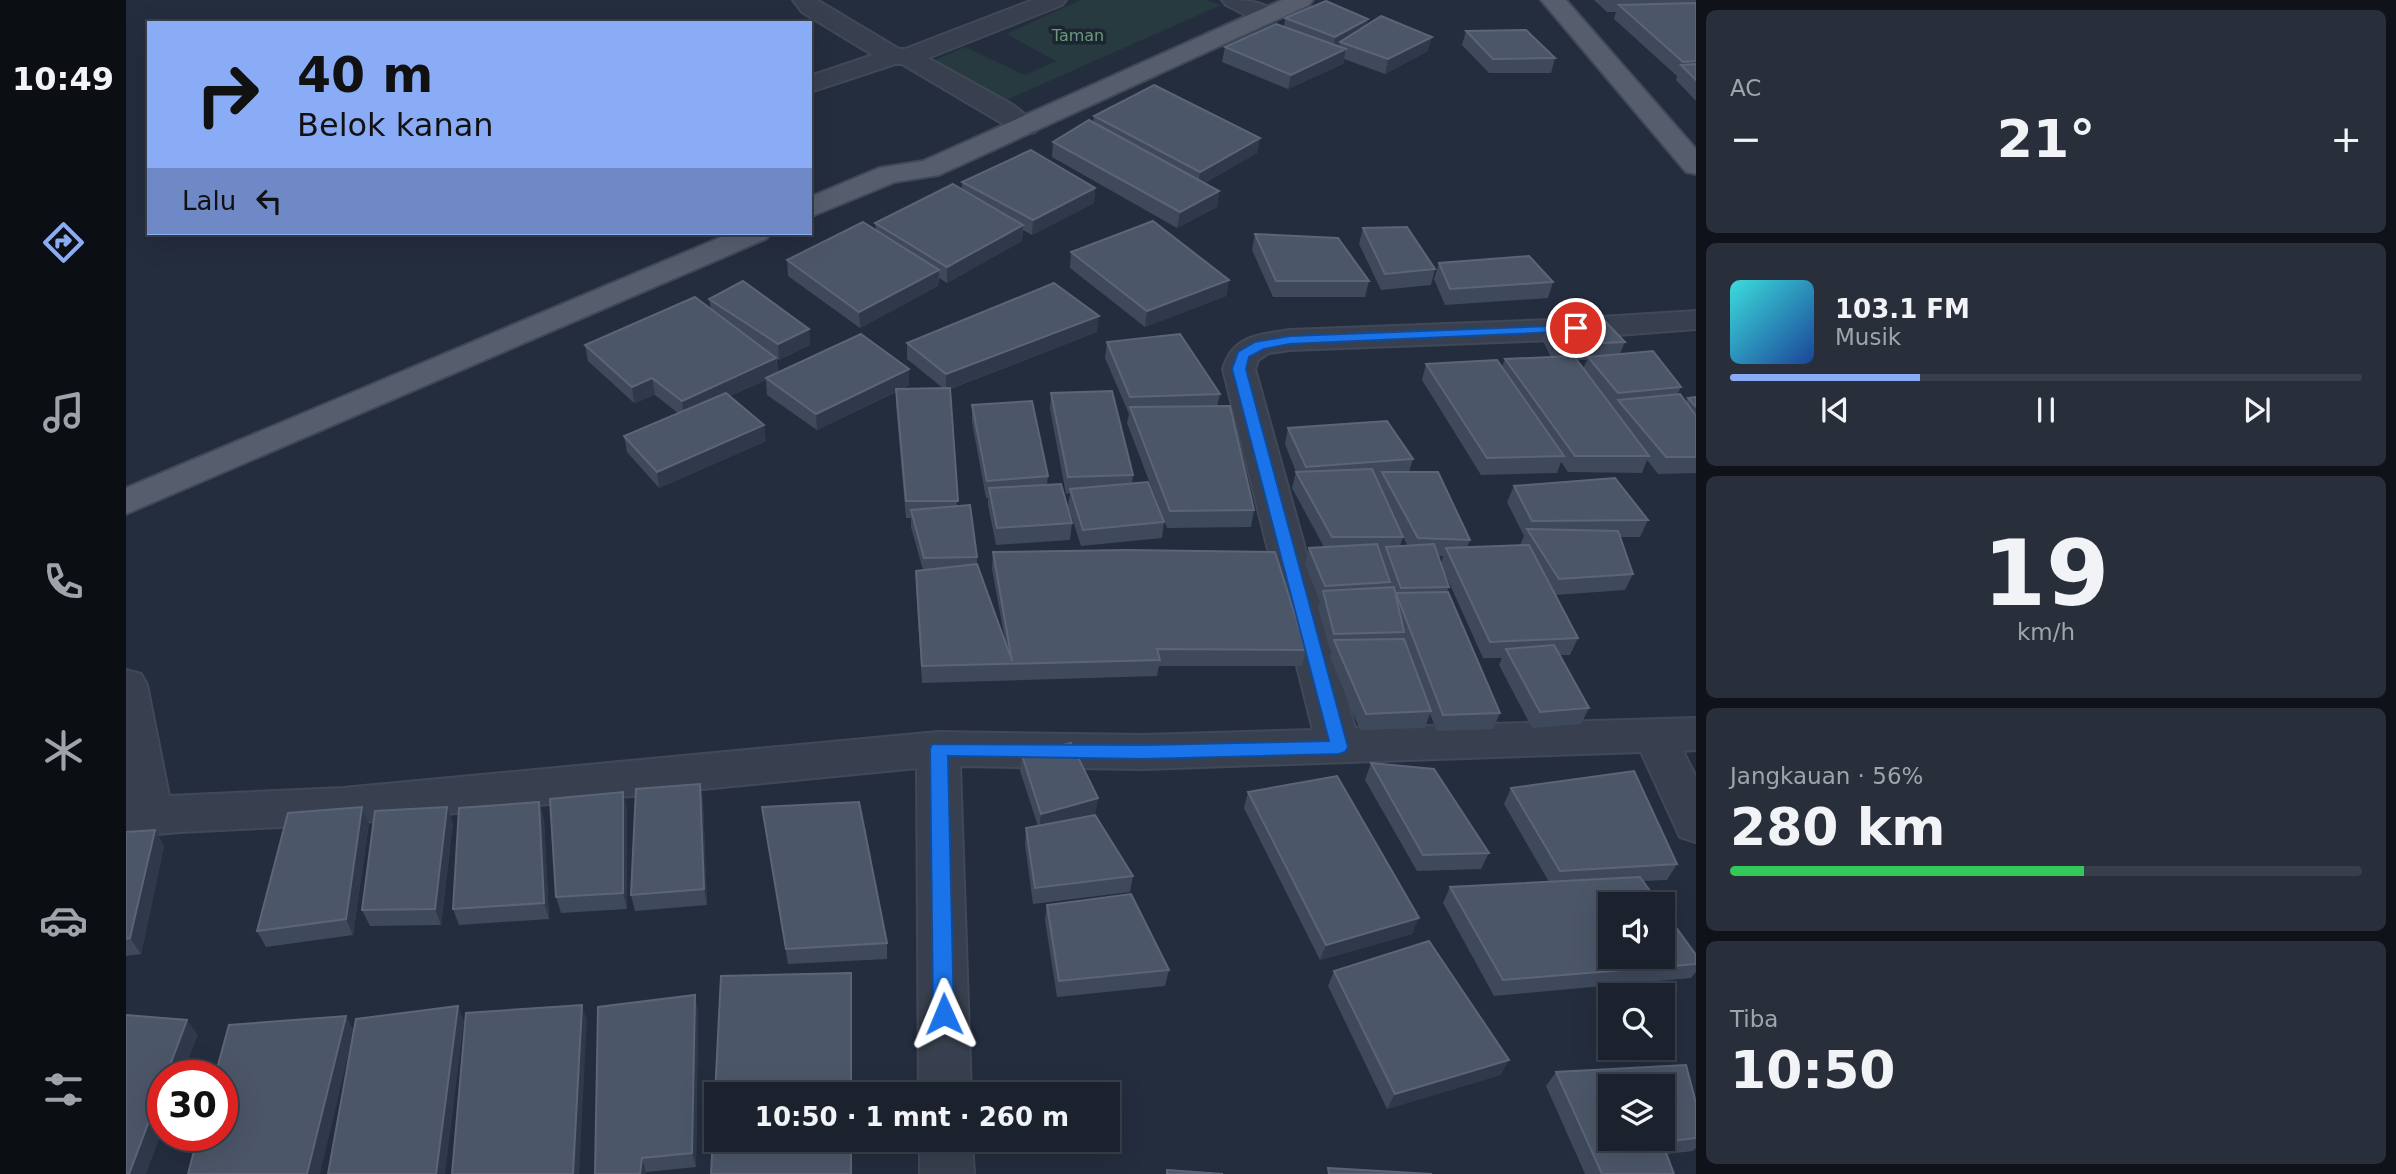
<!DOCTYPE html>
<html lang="id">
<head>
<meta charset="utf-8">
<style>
  body { margin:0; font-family:"DejaVu Sans",sans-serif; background:#282f3a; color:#f1f3f6; height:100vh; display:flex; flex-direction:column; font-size:26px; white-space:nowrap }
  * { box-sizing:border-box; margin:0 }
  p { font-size:23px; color:#a0a4aa }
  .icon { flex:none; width:38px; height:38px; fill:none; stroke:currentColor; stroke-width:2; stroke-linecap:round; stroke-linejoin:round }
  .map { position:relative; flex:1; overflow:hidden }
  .side { display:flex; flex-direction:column; gap:10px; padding:10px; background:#0f1319; width:700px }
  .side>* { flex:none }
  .banner { position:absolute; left:21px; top:21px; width:665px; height:214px; border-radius:0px; box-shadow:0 7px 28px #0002,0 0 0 2px #393f4a; background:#8aacf7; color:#111; overflow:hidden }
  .tools { position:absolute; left:1472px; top:892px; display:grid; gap:14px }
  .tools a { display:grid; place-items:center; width:77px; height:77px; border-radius:0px; background:#1b222e; box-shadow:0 7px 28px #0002,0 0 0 2px #393f4a; font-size:35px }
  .speed { position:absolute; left:21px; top:1060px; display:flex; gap:14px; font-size:35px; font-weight:700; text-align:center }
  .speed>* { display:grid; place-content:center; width:91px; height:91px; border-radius:50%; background:#1b222e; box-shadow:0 7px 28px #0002,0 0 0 2px #393f4a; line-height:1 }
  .speed .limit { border:10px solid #d22; background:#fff; color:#111 }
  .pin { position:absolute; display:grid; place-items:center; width:60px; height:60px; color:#fff; margin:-30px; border:4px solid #fff; border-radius:50%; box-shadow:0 2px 7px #0007 }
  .me { position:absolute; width:77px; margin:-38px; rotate:359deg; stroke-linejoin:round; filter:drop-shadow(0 0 5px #0008) }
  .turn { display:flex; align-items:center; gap:24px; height:147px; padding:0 35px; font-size:32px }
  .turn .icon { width:91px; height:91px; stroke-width:2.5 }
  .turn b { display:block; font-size:49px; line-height:60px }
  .then { display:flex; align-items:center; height:66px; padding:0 35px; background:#0003; gap:14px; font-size:26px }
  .big { font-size:52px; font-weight:800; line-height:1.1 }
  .side .widget { flex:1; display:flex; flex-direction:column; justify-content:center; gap:10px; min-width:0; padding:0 24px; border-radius:10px; background:#282f3a }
  .side .dial { align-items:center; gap:0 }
  .dial b { font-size:91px; line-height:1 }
  .song { display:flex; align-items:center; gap:21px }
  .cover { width:84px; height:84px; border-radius:10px; background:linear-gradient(135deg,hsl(180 70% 55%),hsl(220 70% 35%)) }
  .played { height:7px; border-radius:4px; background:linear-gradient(90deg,#8aacf7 30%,#393f4a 30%) }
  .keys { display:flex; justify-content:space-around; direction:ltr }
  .heat { display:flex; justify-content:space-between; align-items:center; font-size:38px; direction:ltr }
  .charge { height:10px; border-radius:5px; background:linear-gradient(90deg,#34c759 56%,#393f4a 0) }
  .trip { position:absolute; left:578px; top:1082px; width:416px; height:70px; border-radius:0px; background:#1b222e; box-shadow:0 7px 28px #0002,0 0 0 2px #393f4a; font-weight:800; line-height:70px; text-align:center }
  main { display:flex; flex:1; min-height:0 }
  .tabs { display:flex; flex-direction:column; width:126px; justify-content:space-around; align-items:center; background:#0b0e12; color:#a0a4aa }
  .tabs .icon { width:49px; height:49px }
  .tabs .on { color:#8aacf7 }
  .tabs b { font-size:32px; color:#f1f3f6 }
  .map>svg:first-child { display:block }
  .green { fill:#263a3f }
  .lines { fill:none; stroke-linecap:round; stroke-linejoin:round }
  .minor-casing { stroke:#414857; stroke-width:4 }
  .major-casing { stroke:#414857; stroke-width:4 }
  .minor { fill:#383f4e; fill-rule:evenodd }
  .major { fill:#565e6e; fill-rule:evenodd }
  .wall { fill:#3f495c; fill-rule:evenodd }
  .shaded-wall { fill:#2f394b }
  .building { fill:#4b5668; stroke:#5c6577; stroke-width:2; fill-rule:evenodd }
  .route { fill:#1a73e8; stroke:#114b97; stroke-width:2 }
  .labels { text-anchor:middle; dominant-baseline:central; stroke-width:7; stroke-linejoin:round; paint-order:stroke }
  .far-park-label { font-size:16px; fill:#6b9a79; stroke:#1d2433 }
</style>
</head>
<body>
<main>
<nav class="tabs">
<b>10:49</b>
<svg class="icon on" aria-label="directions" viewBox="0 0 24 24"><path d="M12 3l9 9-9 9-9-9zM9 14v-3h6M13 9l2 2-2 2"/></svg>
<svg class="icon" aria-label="music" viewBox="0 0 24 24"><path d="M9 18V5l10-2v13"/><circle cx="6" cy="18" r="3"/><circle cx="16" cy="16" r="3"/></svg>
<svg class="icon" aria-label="phone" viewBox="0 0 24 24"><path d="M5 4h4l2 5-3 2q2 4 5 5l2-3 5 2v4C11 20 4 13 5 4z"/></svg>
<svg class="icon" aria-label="climate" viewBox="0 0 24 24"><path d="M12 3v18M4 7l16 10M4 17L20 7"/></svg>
<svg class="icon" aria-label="car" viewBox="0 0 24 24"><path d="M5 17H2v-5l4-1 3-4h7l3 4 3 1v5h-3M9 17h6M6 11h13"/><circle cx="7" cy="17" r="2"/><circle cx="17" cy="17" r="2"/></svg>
<svg class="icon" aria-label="filters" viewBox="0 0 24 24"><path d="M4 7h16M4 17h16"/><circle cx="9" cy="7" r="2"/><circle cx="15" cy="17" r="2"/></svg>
</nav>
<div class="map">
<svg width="1570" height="1174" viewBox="0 0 1570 1174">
  <rect width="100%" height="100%" fill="#242d3e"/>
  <path class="green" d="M 954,0 L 1081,0 L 1095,5 L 878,101 L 804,62 L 839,47 L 899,75 L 930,61 L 880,34 Z"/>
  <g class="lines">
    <g class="minor-casing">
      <path id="minor" d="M 667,0 L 691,0 L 773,49 L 779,49 L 907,0 L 940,0 L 936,5 L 802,58 L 887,105 L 913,126 L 909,132 L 900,134 L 891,132 L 776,64 L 769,64 L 684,92 L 684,76 L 747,55 L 676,12 Z
        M 1096,0 C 1116,0 1140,0 1153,16 L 1149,21 C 1132,25 1115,12 1100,5 Z
        M 1570,311 L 1570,329 L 1427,340 L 1164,350 L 1143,353 L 1132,360 L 1129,369 L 1229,728 L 1570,718 L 1570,750 L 1557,751 L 1570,777 L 1570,842 L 1554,837 L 1515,752 L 1018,769 L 834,766 L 845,1094 L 793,1094 L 791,768 L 217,824 L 54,832 L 0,837 L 0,670 L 15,674 L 21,685 L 43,796 L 217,788 L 812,732 L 1018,735 L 1187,730 L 1097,369 C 1107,335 1133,335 1164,330 L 1427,320 Z
        M 794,1139 L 846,1139 L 848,1174 L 794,1174 Z"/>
    </g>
    <g class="major-casing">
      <path id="major" d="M 1156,0 L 1187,0 L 1183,5 L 813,175 L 769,182 L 684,217 L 684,197 L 753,168 L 797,161 Z
        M 1415,0 L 1440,0 L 1570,149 L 1570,174 L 1560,172 Z
        M 605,233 L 645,233 L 640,239 L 0,514 L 0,488 Z"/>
    </g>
    <use href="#minor" class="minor"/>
    <use href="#major" class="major"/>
  </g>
  <path class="wall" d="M 1468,0 L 1570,0 L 1570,101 L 1550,80 L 1551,76 L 1488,19 L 1490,12 L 1481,12 Z
    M 1159,18 L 1241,25 L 1302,51 L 1259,74 L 1218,59 L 1217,64 L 1162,89 L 1096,62 L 1099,47 L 1158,27 Z
    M 1340,31 L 1429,58 L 1425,73 L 1363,73 L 1336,45 Z
    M 968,116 L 1134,138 L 1131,153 L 1079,183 L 1093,191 L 1091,207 L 1051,228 L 926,157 L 927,142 L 967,123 Z
    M 836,182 L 969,188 L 968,203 L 906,235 L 897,230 L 896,241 L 821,283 L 813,278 L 812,286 L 734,328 L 662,276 L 661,260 L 750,230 L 749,223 L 836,189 Z
    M 1237,228 L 1309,269 L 1305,285 L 1255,290 L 1233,244 Z
    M 1129,234 L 1243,281 L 1239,297 L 1147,297 L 1126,250 Z
    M 945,252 L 1103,280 L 1100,296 L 1019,327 L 944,268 Z
    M 1313,263 L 1427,282 L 1422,298 L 1319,305 L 1308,279 Z
    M 583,299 L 683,329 L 684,345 L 653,360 L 651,359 L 652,373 L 783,385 L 776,389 L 818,389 L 781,359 L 781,343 L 971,332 L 824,389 L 831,506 L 851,557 L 851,564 L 879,640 L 866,569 L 867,552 L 1180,650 L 1176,666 L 1033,666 L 1031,676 L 796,683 L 790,588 L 790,571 L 797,570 L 785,527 L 785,518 L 780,518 L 770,405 L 770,392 L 691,430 L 641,395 L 640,380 L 604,396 L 640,441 L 533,488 L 501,452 L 498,436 L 552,413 L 529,395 L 508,403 L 462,361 L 459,345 L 585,309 Z
    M 1422,323 L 1499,342 L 1494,354 L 1555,387 L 1551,395 L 1560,402 L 1562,398 L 1570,397 L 1570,473 L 1532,474 L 1521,460 L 1516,473 L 1442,472 L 1435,462 L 1431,473 L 1355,475 L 1296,380 L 1300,364 L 1376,367 L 1379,359 L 1425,357 L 1416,339 ZM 1451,360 L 1461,360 L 1457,369 Z
    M 981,342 L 1094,394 L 1091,406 L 1128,510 L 1125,527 L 1041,528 L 1001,423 L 1003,414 L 979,358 Z
    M 925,393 L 1007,475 L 1006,483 L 1038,522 L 1036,538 L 955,546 L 942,506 L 944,493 L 940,494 L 924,409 Z
    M 846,405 L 922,476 L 921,484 L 946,523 L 944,540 L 870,545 L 862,505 L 862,498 L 860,498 L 846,422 Z
    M 1162,428 L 1287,459 L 1283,472 L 1344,540 L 1341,547 L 1394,545 L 1398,536 L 1381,502 L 1388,486 L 1522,520 L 1514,537 L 1494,537 L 1507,574 L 1499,590 L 1429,595 L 1452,638 L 1444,655 L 1433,655 L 1463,708 L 1455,724 L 1406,728 L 1373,665 L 1376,658 L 1357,658 L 1317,569 L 1323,587 L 1321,592 L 1374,713 L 1367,729 L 1311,731 L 1304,714 L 1299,728 L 1234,730 L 1204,657 L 1206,650 L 1204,650 L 1192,608 L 1194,601 L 1179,564 L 1183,548 L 1198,547 L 1166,488 L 1170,472 L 1159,444 ZM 1272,527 L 1282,546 L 1274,546 L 1277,537 ZM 1312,556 L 1317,556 L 1315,564 Z
    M 896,755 L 972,798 L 969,814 L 961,817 L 1007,876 L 1004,892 L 907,904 L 899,844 L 900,828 L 912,826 L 894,771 Z
    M 1245,763 L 1363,853 L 1355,869 L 1291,871 L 1239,780 Z
    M 574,784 L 577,801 L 581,905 L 509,911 L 505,895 Z
    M 1385,788 L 1551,864 L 1541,880 L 1517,881 L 1570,955 L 1570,972 L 1565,978 L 1368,996 L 1317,903 L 1324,887 L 1423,882 L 1378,804 Z
    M 1122,792 L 1286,934 L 1194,960 L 1118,808 Z
    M 236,807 L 243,823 L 227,935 L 140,947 L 131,931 Z
    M 636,807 L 761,943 L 761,959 L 662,964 Z
    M 501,808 L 501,909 L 435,913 L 430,897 Z
    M 418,819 L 423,919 L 333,925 L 327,909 Z
    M 327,823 L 315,925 L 244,926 L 236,910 Z
    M 0,832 L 38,846 L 15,954 L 0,956 Z
    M 921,905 L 1043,970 L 1039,986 L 931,997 L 919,920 Z
    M 1208,971 L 1383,1060 L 1374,1075 L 1261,1109 L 1202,986 Z
    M 572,1011 L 570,1167 L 520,1172 L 469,1174 Z
    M 1430,1072 L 1570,1103 L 1570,1148 L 1567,1151 L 1541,1154 L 1548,1174 L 1459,1174 L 1420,1086 Z"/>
  <path class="shaded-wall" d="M 1242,19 L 1239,33 L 1214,42 L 1213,48 L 1206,52 L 1209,37 Z
    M 1306,37 L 1302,51 L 1259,74 L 1262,59 Z
    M 1220,49 L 1217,64 L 1162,89 L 1165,75 Z
    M 1134,138 L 1131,153 L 1072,187 L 1074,172 Z
    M 969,188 L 968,203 L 906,235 L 907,220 Z
    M 1093,191 L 1091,207 L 1051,228 L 1054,212 Z
    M 897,225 L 896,241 L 821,283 L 821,267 Z
    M 813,270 L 812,286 L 734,328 L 733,312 Z
    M 1103,280 L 1100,296 L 1019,327 L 1021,311 Z
    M 973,316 L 971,332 L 820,390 L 820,374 Z
    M 683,329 L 684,345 L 653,360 L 652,344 Z
    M 650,358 L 652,375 L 640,378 L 640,380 L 558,417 L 556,401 Z
    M 783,369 L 783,385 L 691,430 L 690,414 Z
    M 526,378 L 529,395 L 508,403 L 506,387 Z
    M 638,425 L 640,441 L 533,488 L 531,472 Z
    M 574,784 L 577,801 L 581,905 L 578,889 Z
    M 497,792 L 501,808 L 501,909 L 497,893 Z
    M 972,798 L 969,814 L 913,830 L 915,814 Z
    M 413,802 L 418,819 L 423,919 L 418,903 Z
    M 236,807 L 243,823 L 227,935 L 220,919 Z
    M 321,807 L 327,823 L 315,925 L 309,909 Z
    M 29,830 L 38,846 L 15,954 L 4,938 Z
    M 1293,918 L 1286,934 L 1194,960 L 1200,945 Z
    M 725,973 L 725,989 L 726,1094 L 725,1094 Z
    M 569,995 L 572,1011 L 570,1167 L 566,1153 Z
    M 456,1005 L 461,1020 L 453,1174 L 447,1174 Z
    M 332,1006 L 338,1021 L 319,1174 L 310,1174 Z
    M 220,1016 L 228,1031 L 194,1174 L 181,1174 Z
    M 61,1020 L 72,1035 L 56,1076 L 40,1076 Z
    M 1383,1060 L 1374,1075 L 1261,1109 L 1269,1094 Z
    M 37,1084 L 37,1129 L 20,1174 L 3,1174 Z
    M 516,1158 L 520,1172 L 520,1174 L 514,1174 Z"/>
  <path class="building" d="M 1200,1 L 1242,19 L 1209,37 L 1159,18 Z
    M 1570,3 L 1570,61 L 1557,62 L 1493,5 Z
    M 1255,16 L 1306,37 L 1262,59 L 1214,42 Z
    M 1150,24 L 1220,49 L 1165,75 L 1099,47 Z
    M 1400,30 L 1429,58 L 1367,59 L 1340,31 Z
    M 1570,64 L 1570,80 L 1555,65 Z
    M 1028,85 L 1134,138 L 1074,172 L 968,116 Z
    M 963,120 L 1093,191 L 1054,212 L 927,142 Z
    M 905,150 L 969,188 L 907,220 L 836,182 Z
    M 827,184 L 897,225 L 821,267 L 749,223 Z
    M 1027,221 L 1103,280 L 1021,311 L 945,252 Z
    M 737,222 L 813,270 L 733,312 L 661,260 Z
    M 1281,227 L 1309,269 L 1259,274 L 1237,228 Z
    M 1129,234 L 1212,238 L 1243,281 L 1150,281 Z
    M 1403,256 L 1427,282 L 1324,289 L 1313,263 Z
    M 617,281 L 683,329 L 652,344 L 583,299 Z
    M 928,283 L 973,316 L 820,374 L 781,343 Z
    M 569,297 L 650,358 L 556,401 L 526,378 L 506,387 L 459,345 Z
    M 1477,319 L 1499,342 L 1434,345 L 1422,323 Z
    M 735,334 L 783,369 L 690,414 L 640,378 Z
    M 1054,334 L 1094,394 L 1004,397 L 981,342 Z
    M 1527,351 L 1555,387 L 1492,393 L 1462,357 Z
    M 1448,356 L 1523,456 L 1449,456 L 1379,359 Z
    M 1371,360 L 1438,456 L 1361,458 L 1300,364 Z
    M 824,388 L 832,501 L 780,501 L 770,389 Z
    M 986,391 L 1007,475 L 942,477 L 925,393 Z
    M 600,393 L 638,425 L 531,472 L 498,436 Z
    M 1554,394 L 1570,416 L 1570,457 L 1540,457 L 1492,400 Z
    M 1570,397 L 1570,407 L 1562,398 Z
    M 906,401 L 922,476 L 861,481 L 846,405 Z
    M 1104,406 L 1128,510 L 1044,511 L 1004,407 Z
    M 1261,421 L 1287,459 L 1180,467 L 1162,428 Z
    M 1246,469 L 1277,537 L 1206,537 L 1170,472 Z
    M 1256,472 L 1312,472 L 1344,540 L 1292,538 Z
    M 1489,478 L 1522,520 L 1406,521 L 1388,486 Z
    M 1022,482 L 1038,522 L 957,530 L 944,489 Z
    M 935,484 L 946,523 L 871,528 L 863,488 Z
    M 844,505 L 851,557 L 798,558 L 785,510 Z
    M 1401,529 L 1492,531 L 1507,574 L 1433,579 Z
    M 1251,544 L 1264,582 L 1199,586 L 1183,548 Z
    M 1308,544 L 1323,587 L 1275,588 L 1260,547 Z
    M 1403,545 L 1452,638 L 1364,642 L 1320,548 Z
    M 1001,550 L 1149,552 L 1180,650 L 1031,649 L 1034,660 L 796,666 L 790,571 L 851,564 L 886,661 L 867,552 Z
    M 1268,587 L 1278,632 L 1208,634 L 1197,591 Z
    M 1322,592 L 1374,713 L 1317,715 L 1270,593 Z
    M 1278,639 L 1305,711 L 1240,714 L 1208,640 Z
    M 1428,645 L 1463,708 L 1414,712 L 1380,649 Z
    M 945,743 L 972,798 L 915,814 L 896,755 Z
    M 1245,763 L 1308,769 L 1363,853 L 1297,855 Z
    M 1508,771 L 1551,864 L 1434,871 L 1385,788 Z
    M 1211,776 L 1293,918 L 1200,945 L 1122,792 Z
    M 574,784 L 578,889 L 505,895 L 510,789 Z
    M 497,792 L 497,893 L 430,897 L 424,799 Z
    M 413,802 L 418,903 L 327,909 L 333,808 Z
    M 733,802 L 761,943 L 660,949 L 636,807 Z
    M 236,807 L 220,919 L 131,931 L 162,813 Z
    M 321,807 L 309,909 L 236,910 L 249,811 Z
    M 969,815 L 1007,876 L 909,888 L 900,828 Z
    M 29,830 L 4,938 L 0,939 L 0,832 Z
    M 1514,877 L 1534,905 L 1484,905 L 1484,957 L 1536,957 L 1536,908 L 1570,955 L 1570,964 L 1377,980 L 1324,887 Z
    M 1005,894 L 1043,970 L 933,981 L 921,905 Z
    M 1303,941 L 1383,1060 L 1269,1094 L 1208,971 Z
    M 725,973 L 725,1094 L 590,1094 L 590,1139 L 725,1139 L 725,1174 L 585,1174 L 595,976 Z
    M 569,995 L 566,1153 L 516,1158 L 514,1174 L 469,1174 L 472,1007 Z
    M 456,1005 L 447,1174 L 326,1174 L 340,1013 Z
    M 332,1006 L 310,1174 L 202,1174 L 230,1019 Z
    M 0,1015 L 61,1020 L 40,1076 L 37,1076 L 37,1084 L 3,1174 L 0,1174 Z
    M 220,1016 L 181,1174 L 62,1174 L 72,1136 L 96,1136 L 96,1076 L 89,1076 L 103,1025 Z
    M 1560,1065 L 1570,1103 L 1570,1138 L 1536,1142 L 1548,1174 L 1476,1174 L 1430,1072 ZM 1484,1087 L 1536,1087 L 1536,1139 L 1484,1139 Z
    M 1202,1168 L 1306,1174 L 1203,1174 Z
    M 1041,1170 L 1097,1174 L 1041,1174 Z"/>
  <path class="route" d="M 1450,325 L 1455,326 L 1455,331 L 1164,344 L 1138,349 L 1123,357 L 1120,369 L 1222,747 L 1219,752 L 1213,754 L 1018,759 L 822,756 L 828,1014 L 825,1021 L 818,1023 L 810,1021 L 807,1014 L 804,749 L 806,744 L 1018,745 L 1203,741 L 1106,369 L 1112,352 L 1129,342 L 1164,336 Z"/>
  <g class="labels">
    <g class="far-park-label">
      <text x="952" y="35">Taman</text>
    </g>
  </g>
</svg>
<div class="tools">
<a><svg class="icon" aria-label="sound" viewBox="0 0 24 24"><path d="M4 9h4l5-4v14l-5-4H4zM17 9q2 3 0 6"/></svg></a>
<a><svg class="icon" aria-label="search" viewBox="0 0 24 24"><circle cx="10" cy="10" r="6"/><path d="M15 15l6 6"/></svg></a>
<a><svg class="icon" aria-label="layers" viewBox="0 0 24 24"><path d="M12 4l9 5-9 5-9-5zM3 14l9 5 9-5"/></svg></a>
</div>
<div class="speed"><div class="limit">30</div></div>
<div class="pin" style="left:1450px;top:328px;background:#d93025"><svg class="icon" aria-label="arrive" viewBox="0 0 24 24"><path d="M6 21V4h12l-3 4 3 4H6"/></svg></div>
<svg class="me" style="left:818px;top:1014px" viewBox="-20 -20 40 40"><path d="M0-17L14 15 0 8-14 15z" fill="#1a73e8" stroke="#fff" stroke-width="4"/></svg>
<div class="trip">10:50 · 1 mnt · 260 m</div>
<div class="banner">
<div class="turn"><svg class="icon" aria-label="right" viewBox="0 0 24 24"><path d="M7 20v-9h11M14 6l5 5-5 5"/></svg><div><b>40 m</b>Belok kanan</div></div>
<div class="then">Lalu<svg class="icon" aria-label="left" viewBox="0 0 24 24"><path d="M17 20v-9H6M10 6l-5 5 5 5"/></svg></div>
</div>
</div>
<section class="side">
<div class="widget"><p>AC</p>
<div class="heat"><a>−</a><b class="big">21°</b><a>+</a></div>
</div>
<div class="widget">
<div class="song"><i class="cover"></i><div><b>103.1 FM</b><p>Musik</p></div></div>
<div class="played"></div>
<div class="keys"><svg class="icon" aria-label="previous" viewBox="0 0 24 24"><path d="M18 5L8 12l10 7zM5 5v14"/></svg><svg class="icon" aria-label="pause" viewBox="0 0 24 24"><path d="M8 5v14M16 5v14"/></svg><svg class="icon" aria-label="next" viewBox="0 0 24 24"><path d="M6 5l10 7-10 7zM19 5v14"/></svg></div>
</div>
<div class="widget dial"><b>19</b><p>km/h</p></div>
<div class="widget"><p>Jangkauan · 56%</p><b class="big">280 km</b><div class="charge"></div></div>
<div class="widget"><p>Tiba</p><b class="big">10:50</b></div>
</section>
</main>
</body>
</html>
